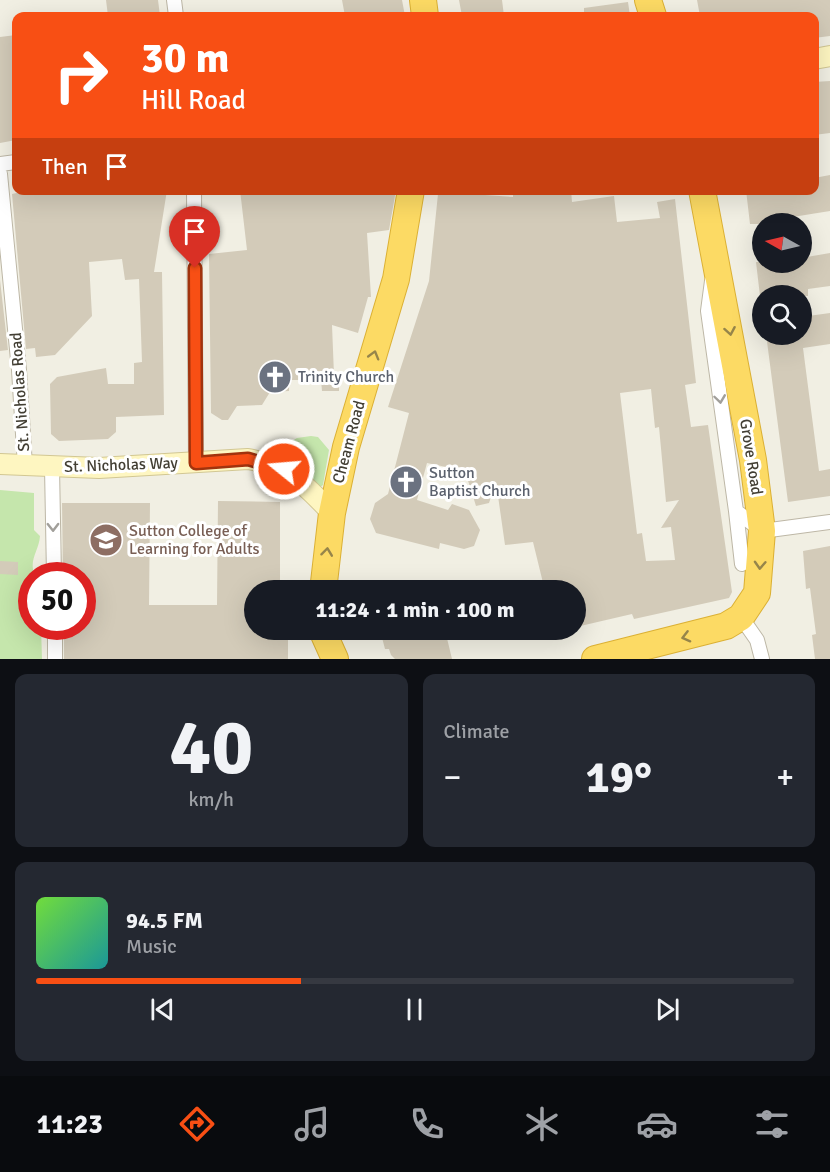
<!DOCTYPE html>
<html lang="en">
<head>
<meta charset="utf-8">
<style>
  body { margin:0; font-family:Signika,sans-serif; background:#242831; color:#f1f3f6; height:100vh; display:flex; flex-direction:column; font-size:22px; white-space:nowrap }
  * { box-sizing:border-box; margin:0 }
  p { font-size:20px; color:#9ea1a6 }
  .icon { flex:none; width:33px; height:33px; fill:none; stroke:currentColor; stroke-width:2; stroke-linecap:round; stroke-linejoin:round }
  .map { position:relative; height:659px; overflow:hidden }
  .details { display:flex; flex-direction:column; gap:15px; padding:15px; background:#0d0f14; flex:1 }
  .details>* { flex:none }
  .banner { position:absolute; left:12px; top:12px; width:807px; height:183px; border-radius:12px; box-shadow:0 6px 24px #0002; background:#f84f14; color:#fff; overflow:hidden }
  .needle { width:39px; rotate:278deg }
  .buttons { position:absolute; left:752px; top:213px; display:grid; gap:12px }
  .buttons a { display:grid; place-items:center; width:60px; height:60px; border-radius:50%; background:#171b24; box-shadow:0 6px 24px #0002; font-size:30px }
  .speed { position:absolute; left:18px; top:562px; display:flex; gap:12px; font-size:30px; font-weight:700; text-align:center }
  .speed>* { display:grid; place-content:center; width:78px; height:78px; border-radius:50%; background:#171b24; box-shadow:0 6px 24px #0002; line-height:1 }
  .speed .limit { border:9px solid #d22; background:#fff; color:#111 }
  .pin { position:absolute; display:grid; place-items:center; width:51px; height:51px; color:#fff; margin:-62px -26px; border-radius:50% 50% 50% 0; rotate:-45deg; box-shadow:0 0 6px #0007 }
  .pin .icon { rotate:45deg }
  .me { position:absolute; width:66px; margin:-33px; rotate:287deg; stroke-linejoin:round; filter:drop-shadow(0 0 4px #0008) }
  .turn { display:flex; align-items:center; gap:21px; height:126px; padding:0 30px; font-size:27px }
  .turn .icon { width:78px; height:78px; stroke-width:2.5 }
  .turn b { display:block; font-size:42px; line-height:51px }
  .then { display:flex; align-items:center; height:57px; padding:0 30px; background:#0003; gap:12px; font-size:22px }
  .big { font-size:45px; font-weight:700; line-height:1.1 }
  .details .card { flex:1; display:flex; flex-direction:column; justify-content:center; gap:9px; min-width:0; padding:0 21px; border-radius:12px; background:#242831 }
  .details .dial { align-items:center; gap:0 }
  .dial b { font-size:78px; line-height:1 }
  .song { display:flex; align-items:center; gap:18px }
  .cover { width:72px; height:72px; border-radius:9px; background:linear-gradient(135deg,hsl(100 70% 55%),hsl(180 70% 35%)) }
  .played { height:6px; border-radius:3px; background:linear-gradient(90deg,#f84f14 35%,#363941 35%) }
  .keys { display:flex; justify-content:space-around; direction:ltr }
  .heat { display:flex; justify-content:space-between; align-items:center; font-size:33px; direction:ltr }
  .details .tiles { flex:1; display:grid; gap:15px; grid-template-columns:1fr 1fr }
  .card:last-child { grid-column:span 2 }
  .trip { position:absolute; left:244px; top:580px; width:342px; height:60px; border-radius:30px; background:#171b24; box-shadow:0 6px 24px #0002; font-weight:700; line-height:60px; text-align:center }
  .menu { display:flex; height:96px; justify-content:space-around; align-items:center; background:#090b0e; color:#9ea1a6 }
  .menu .icon { width:42px; height:42px }
  .menu .active { color:#f84f14 }
  .menu b { font-size:27px; color:#f1f3f6 }
  .map>svg:first-child { display:block }
  .green { fill:#c5e6ac }
  .building { fill:#d3cbb9; fill-rule:evenodd }
  .lines { fill:none; stroke-linecap:round; stroke-linejoin:round }
  .street-casing { stroke:#bdb7a6; stroke-width:16 }
  .secondary-casing { stroke:#d2c793; stroke-width:22 }
  .highway-casing { stroke:#dbb034; stroke-width:28 }
  .street { stroke:#fff; stroke-width:14 }
  .secondary { stroke:#fef6c1; stroke-width:20 }
  .highway { stroke:#fcda64; stroke-width:26 }
  .oneway { stroke:#96854a }
  .oneway2 { stroke:#a19f9a }
  .route-casing { stroke:#a1330d; stroke-width:15 }
  .route { stroke:#f84f14; stroke-width:10 }
  .labels { text-anchor:middle; dominant-baseline:central; stroke-width:6; stroke-linejoin:round; paint-order:stroke }
  .worship-label { font-size:16px; fill:#5b616d; stroke:#fff; text-anchor:start }
  .street-label { font-size:16px; fill:#433f34; stroke:#fff }
  .education-label { font-size:16px; fill:#785e54; stroke:#fff; text-anchor:start }
</style>
</head>
<body>
<div class="map">
<svg width="830" height="659" viewBox="0 0 830 659">
  <rect width="100%" height="100%" fill="#f1efe3"/>
  <path class="green" d="M 311,436 L 318,437 L 329,450 L 323,485 L 319,488 L 307,475 L 269,455 L 297,438 Z
    M 0,490 L 34,493 L 34,530 L 40,536 C 39,551 28,560 35,576 L 32,576 L 32,627 L 41,627 L 42,659 L 0,659 Z"/>
  <path class="building" d="M 106,0 L 158,0 L 160,16 L 108,16 Z
    M 342,0 L 402,0 L 405,16 L 345,16 Z
    M 459,0 L 502,0 L 504,16 L 462,16 Z
    M 697,0 L 830,0 L 830,36 L 814,38 L 814,16 L 700,16 Z
    M 628,2 L 630,16 L 584,16 L 584,8 Z
    M 16,35 L 16,140 L 0,143 L 0,37 Z
    M 830,81 L 830,133 L 814,135 L 814,82 Z
    M 830,175 L 830,211 L 780,219 L 781,224 L 750,224 L 746,190 L 814,190 L 814,178 Z
    M 30,190 L 167,190 L 154,272 L 162,272 L 164,415 L 116,417 L 116,432 L 108,439 L 59,441 L 51,434 L 50,384 L 57,377 L 106,368 L 108,384 L 134,384 L 134,363 L 142,362 L 139,279 L 125,280 L 122,259 L 89,262 L 92,316 L 55,355 L 36,357 L 35,348 L 26,349 L 12,194 Z
    M 240,190 L 396,190 L 389,230 L 367,233 L 371,297 L 368,297 L 358,333 L 332,325 L 334,375 L 339,375 L 339,391 L 322,391 L 321,380 L 289,380 L 289,391 L 270,392 L 262,405 L 237,406 L 228,420 L 222,420 L 211,413 L 209,254 L 247,250 Z
    M 463,190 L 485,190 L 485,195 L 513,197 L 513,190 L 571,190 L 572,202 L 614,196 L 617,222 L 660,218 L 657,202 L 675,199 L 696,383 L 685,385 L 691,427 L 708,425 L 732,592 L 729,598 L 634,619 L 632,614 L 576,627 L 576,591 L 545,591 L 533,542 L 505,545 L 496,482 L 489,503 L 476,506 L 465,471 L 427,463 L 417,500 L 448,510 L 452,504 L 469,510 L 480,530 L 474,546 L 464,549 L 440,543 L 439,549 L 376,533 L 370,519 L 375,503 L 388,494 L 409,413 L 388,407 L 429,281 L 438,194 L 464,193 ZM 651,389 L 655,428 L 659,427 L 666,502 L 679,500 L 661,528 L 671,527 L 675,560 L 646,561 L 642,533 L 637,534 L 620,393 Z
    M 830,253 L 830,286 L 808,289 L 808,296 L 760,296 L 756,262 L 801,262 L 801,258 Z
    M 0,280 L 8,350 L 0,351 Z
    M 830,313 L 830,344 L 803,348 L 819,471 L 830,469 L 830,496 L 788,502 L 766,334 L 801,334 L 801,317 Z
    M 218,501 L 280,502 L 280,581 L 268,581 L 268,591 L 255,591 L 255,630 L 288,630 L 288,659 L 64,659 L 64,627 L 82,627 L 82,576 L 63,576 L 62,503 L 150,503 L 149,605 L 217,605 Z
    M 830,546 L 830,659 L 815,659 L 812,635 L 816,634 L 810,588 L 806,589 L 803,551 Z
    M 0,561 L 18,562 L 18,575 L 0,574 Z
    M 380,630 L 433,632 L 445,630 L 452,659 L 395,659 L 391,655 L 389,649 L 385,649 Z"/>
  <g class="lines">
    <g class="street-casing">
      <path id="street" d="M 174,0 L 176,16
        M 0,164 L 16,162
        M 0,174 L 19,370 L 25,466
        M 194,190 L 196,463
        M 712,281 L 708,311 L 736,511 L 762,531 L 830,522
        M 52,467 L 54,576
        M 736,511 L 742,564
        M 741,617 L 757,640 L 762,659
        M 55,627 L 55,659"/>
    </g>
    <g class="secondary-casing">
      <path id="secondary" d="M 814,59 L 830,56
        M 0,464 L 99,468 L 248,459 C 290,467 304,484 332,513"/>
    </g>
    <g class="highway-casing">
      <path id="highway" d="M 423,0 L 425,16
        M 648,0 L 653,16
        M 323,591 L 332,513 L 346,447 L 396,279 L 411,190
        M 322,630 L 335,659
        M 595,659 L 726,626 L 741,617 L 757,593 L 762,531 L 753,460 L 702,190"/>
    </g>
    <use href="#street" class="street"/>
    <use href="#secondary" class="secondary"/>
    <use href="#highway" class="highway"/>
  </g>
  <defs><path id="oneway-chevron" d="M-2-3.5L2.5 0L-2 3.5" fill="none" stroke-width="1.6" stroke-linecap="round" stroke-linejoin="round" transform="scale(1.5)"/></defs>
  <g class="oneway">
    <use href="#oneway-chevron" transform="translate(730 331) rotate(80)"/>
    <use href="#oneway-chevron" transform="translate(374 355) rotate(-74)"/>
    <use href="#oneway-chevron" transform="translate(327 552) rotate(-83)"/>
    <use href="#oneway-chevron" transform="translate(760 565) rotate(93)"/>
    <use href="#oneway-chevron" transform="translate(686 637) rotate(166)"/>
  </g>
  <g class="oneway2">
    <use href="#oneway-chevron" transform="translate(720 399) rotate(82)"/>
    <use href="#oneway-chevron" transform="translate(53 527) rotate(89)"/>
  </g>
  <g class="lines">
    <g class="route-casing">
      <path id="route" d="M 195,268 L 196,463 L 248,459 L 284,469"/>
    </g>
    <use href="#route" class="route"/>
  </g>
  <defs>
    <g id="church-disc" transform="scale(1.725)"><circle r="9.5" fill="#6b7280" stroke="#fff"/><path d="M-1.2-6h2.4v3.5h3.3v2.4h-3.3V6h-2.4V-.1h-3.3v-2.4h3.3Z" fill="#fff"/></g>
    <g id="university-disc" transform="scale(1.725)"><circle r="9.5" fill="#8d6e63" stroke="#fff"/><path d="M0-5L7-2L0 1L-7-2ZM-4 1L0 2.5L4 1V4Q0 6-4 4Z" fill="#fff"/></g>
  </defs>
  <g fill-rule="evenodd">
    <use href="#church-disc" x="275" y="377"/>
    <use href="#church-disc" x="406" y="482"/>
    <use href="#university-disc" x="106" y="540"/>
  </g>
  <g class="labels">
    <g class="worship-label">
      <text x="298" y="377">Trinity Church</text>
      <text x="429" y="473">Sutton<tspan x="429" dy="18">Baptist Church</tspan></text>
    </g>
    <g class="street-label">
      <text transform="translate(20 392) rotate(-94)">St. Nicholas Road</text>
      <text transform="translate(349 442) rotate(-75)">Cheam Road</text>
      <text transform="translate(751 457) rotate(81)">Grove Road</text>
      <text transform="translate(121 465) rotate(-2)">St. Nicholas Way</text>
    </g>
    <g class="education-label">
      <text x="129" y="531">Sutton College of<tspan x="129" dy="18">Learning for Adults</tspan></text>
    </g>
  </g>
</svg>
<div class="buttons">
<a><svg class="needle" viewBox="-14 -14 28 28"><path d="M0-13l5 13h-10z" fill="#e53935"/><path d="M0 13l5-13h-10z" fill="#9ea1a6"/></svg></a>
<a><svg class="icon" aria-label="search" viewBox="0 0 24 24"><circle cx="10" cy="10" r="6"/><path d="M15 15l6 6"/></svg></a>
</div>
<div class="speed"><div class="limit">50</div></div>
<div class="pin" style="left:195px;top:268px;background:#d93025"><svg class="icon" aria-label="arrive" viewBox="0 0 24 24"><path d="M6 21V4h12l-3 4 3 4H6"/></svg></div>
<svg class="me" style="left:284px;top:469px" viewBox="-20 -20 40 40"><circle r="17" fill="#f84f14" stroke="#fff" stroke-width="3"/><path d="M0-11L8 9 0 5-8 9z" fill="#fff"/></svg>
<div class="trip">11:24 · 1 min · 100 m</div>
<div class="banner">
<div class="turn"><svg class="icon" aria-label="right" viewBox="0 0 24 24"><path d="M7 20v-9h11M14 6l5 5-5 5"/></svg><div><b>30 m</b>Hill Road</div></div>
<div class="then">Then<svg class="icon" aria-label="arrive" viewBox="0 0 24 24"><path d="M6 21V4h12l-3 4 3 4H6"/></svg></div>
</div>
</div>
<section class="details">
<div class="tiles">
<div class="card dial"><b>40</b><p>km/h</p></div>
<div class="card"><p>Climate</p>
<div class="heat"><a>−</a><b class="big">19°</b><a>+</a></div>
</div>
<div class="card">
<div class="song"><i class="cover"></i><div><b>94.5 FM</b><p>Music</p></div></div>
<div class="played"></div>
<div class="keys"><svg class="icon" aria-label="previous" viewBox="0 0 24 24"><path d="M18 5L8 12l10 7zM5 5v14"/></svg><svg class="icon" aria-label="pause" viewBox="0 0 24 24"><path d="M8 5v14M16 5v14"/></svg><svg class="icon" aria-label="next" viewBox="0 0 24 24"><path d="M6 5l10 7-10 7zM19 5v14"/></svg></div>
</div>
</div>
</section>
<nav class="menu">
<b>11:23</b>
<svg class="icon active" aria-label="directions" viewBox="0 0 24 24"><path d="M12 3l9 9-9 9-9-9zM9 14v-3h6M13 9l2 2-2 2"/></svg>
<svg class="icon" aria-label="music" viewBox="0 0 24 24"><path d="M9 18V5l10-2v13"/><circle cx="6" cy="18" r="3"/><circle cx="16" cy="16" r="3"/></svg>
<svg class="icon" aria-label="phone" viewBox="0 0 24 24"><path d="M5 4h4l2 5-3 2q2 4 5 5l2-3 5 2v4C11 20 4 13 5 4z"/></svg>
<svg class="icon" aria-label="climate" viewBox="0 0 24 24"><path d="M12 3v18M4 7l16 10M4 17L20 7"/></svg>
<svg class="icon" aria-label="car" viewBox="0 0 24 24"><path d="M5 17H2v-5l4-1 3-4h7l3 4 3 1v5h-3M9 17h6M6 11h13"/><circle cx="7" cy="17" r="2"/><circle cx="17" cy="17" r="2"/></svg>
<svg class="icon" aria-label="filters" viewBox="0 0 24 24"><path d="M4 7h16M4 17h16"/><circle cx="9" cy="7" r="2"/><circle cx="15" cy="17" r="2"/></svg>
</nav>
</body>
</html>
